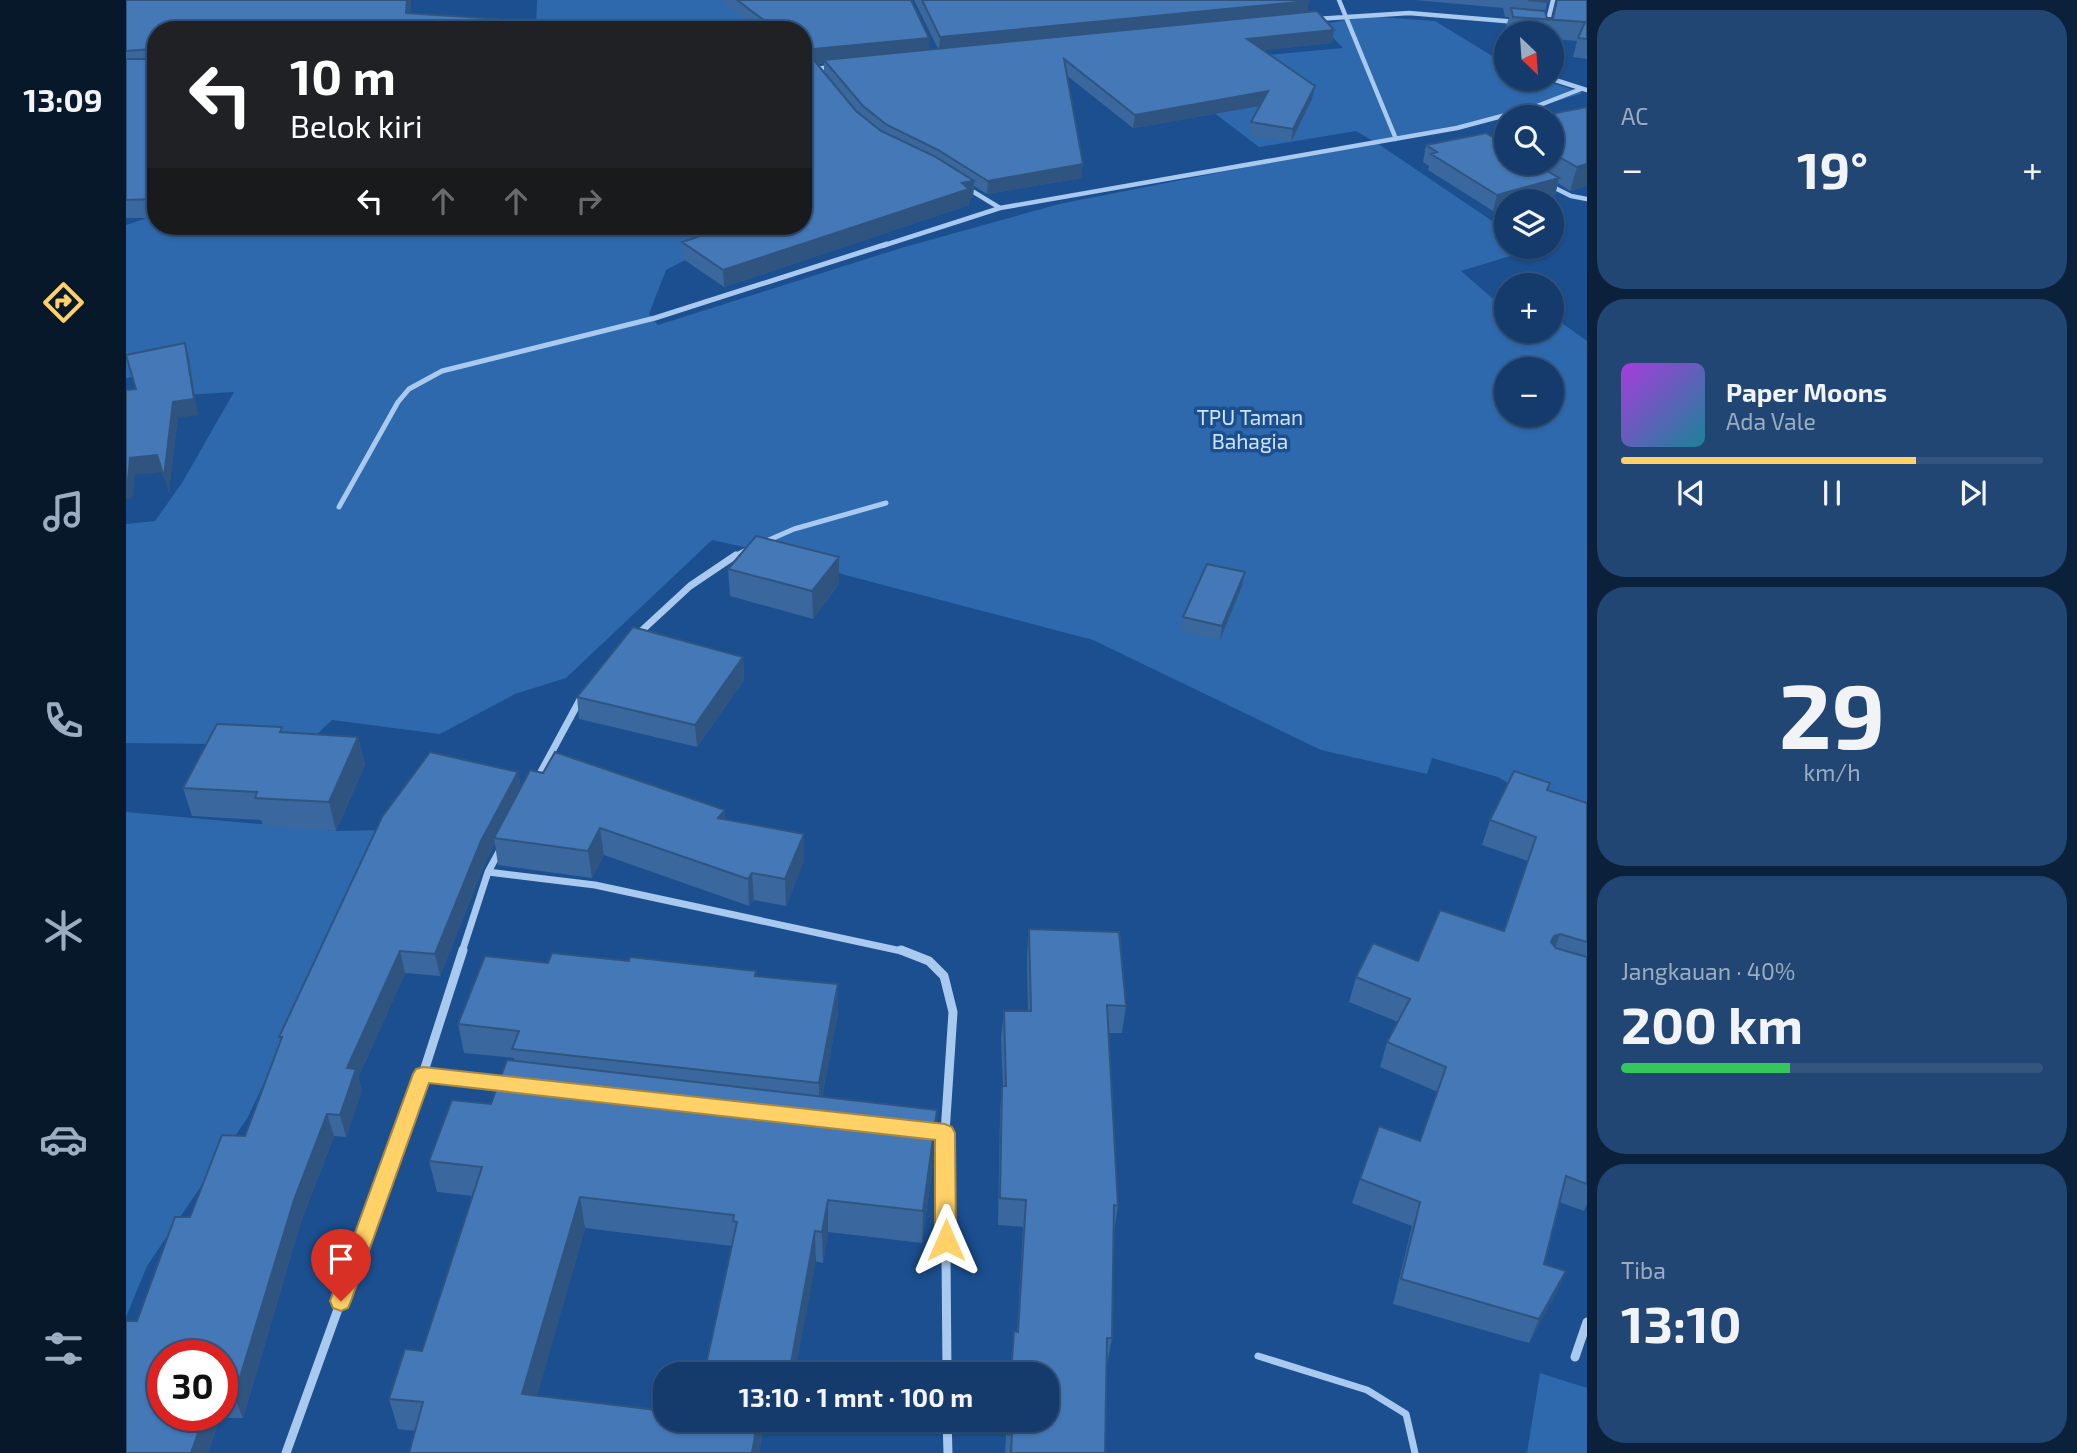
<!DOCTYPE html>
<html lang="id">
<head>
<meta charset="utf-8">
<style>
  body { margin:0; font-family:"Exo 2",sans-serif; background:#214673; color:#f1f3f6; height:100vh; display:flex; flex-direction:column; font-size:26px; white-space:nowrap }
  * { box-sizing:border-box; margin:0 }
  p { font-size:23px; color:#9dadc1 }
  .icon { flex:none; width:38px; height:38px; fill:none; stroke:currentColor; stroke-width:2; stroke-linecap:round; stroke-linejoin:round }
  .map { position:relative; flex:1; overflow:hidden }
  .panel { display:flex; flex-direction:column; gap:10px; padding:10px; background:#0b203b; width:490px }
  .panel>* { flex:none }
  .banner { position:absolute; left:21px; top:21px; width:665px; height:214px; border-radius:28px; box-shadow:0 2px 5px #0004,0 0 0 2px #33557e; background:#202124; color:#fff; overflow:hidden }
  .needle { width:46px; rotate:155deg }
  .buttons { position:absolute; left:1368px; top:21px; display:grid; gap:14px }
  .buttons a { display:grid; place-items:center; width:70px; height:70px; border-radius:50%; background:#143b6b; box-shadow:0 2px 5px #0004,0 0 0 2px #33557e; font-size:35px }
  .speed { position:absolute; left:21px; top:1340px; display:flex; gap:14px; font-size:35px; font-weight:700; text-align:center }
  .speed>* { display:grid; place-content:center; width:91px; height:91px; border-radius:50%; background:#143b6b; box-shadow:0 2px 5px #0004,0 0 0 2px #33557e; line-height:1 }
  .speed .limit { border:10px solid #d22; background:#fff; color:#111 }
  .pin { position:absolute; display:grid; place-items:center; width:60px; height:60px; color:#fff; margin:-72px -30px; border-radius:50% 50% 50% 0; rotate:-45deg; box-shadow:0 0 7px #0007 }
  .pin .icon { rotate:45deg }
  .me { position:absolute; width:77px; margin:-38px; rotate:0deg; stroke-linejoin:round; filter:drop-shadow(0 0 5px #0008) }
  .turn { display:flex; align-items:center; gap:24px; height:147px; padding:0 28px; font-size:32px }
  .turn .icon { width:91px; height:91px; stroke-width:2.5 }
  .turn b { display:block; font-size:49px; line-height:60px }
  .lanes { display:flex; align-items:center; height:66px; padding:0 28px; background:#0003; justify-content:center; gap:35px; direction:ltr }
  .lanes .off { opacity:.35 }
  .big { font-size:52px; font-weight:700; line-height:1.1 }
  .panel .card { flex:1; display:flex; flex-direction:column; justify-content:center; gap:10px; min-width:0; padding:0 24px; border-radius:28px; background:#214673 }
  .panel .dial { align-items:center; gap:0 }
  .dial b { font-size:91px; line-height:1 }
  .song { display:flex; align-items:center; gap:21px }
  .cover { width:84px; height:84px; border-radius:10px; background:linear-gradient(135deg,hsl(280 70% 55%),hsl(190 70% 35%)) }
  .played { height:7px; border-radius:4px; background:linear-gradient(90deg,#ffd166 70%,#33557e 70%) }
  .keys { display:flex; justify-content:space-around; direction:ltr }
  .heat { display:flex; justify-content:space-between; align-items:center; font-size:38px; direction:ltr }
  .charge { height:10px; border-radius:5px; background:linear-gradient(90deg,#34c759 40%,#33557e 0) }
  .trip { position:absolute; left:527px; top:1362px; width:406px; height:70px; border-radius:28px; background:#143b6b; box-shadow:0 2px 5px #0004,0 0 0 2px #33557e; font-weight:700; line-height:70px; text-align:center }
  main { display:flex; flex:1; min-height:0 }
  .dock { display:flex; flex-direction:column; width:126px; justify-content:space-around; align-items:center; background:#08182b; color:#9dadc1 }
  .dock .icon { width:49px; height:49px }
  .dock .active { color:#ffd166 }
  .dock b { font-size:32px; color:#f1f3f6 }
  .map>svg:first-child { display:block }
  .green { fill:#2e69ad; fill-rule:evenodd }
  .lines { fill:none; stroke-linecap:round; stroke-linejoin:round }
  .service { stroke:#a9c9ee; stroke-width:7 }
  .minor-far3 { stroke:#a9c9ee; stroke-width:4.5 }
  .minor-far2 { stroke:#a9c9ee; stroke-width:5 }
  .minor-far1 { stroke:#a9c9ee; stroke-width:7 }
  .minor { stroke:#a9c9ee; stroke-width:9 }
  .wall { fill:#3a679d; fill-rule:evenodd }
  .shaded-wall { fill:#305480 }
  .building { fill:#4478b7; stroke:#305480; stroke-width:2 }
  .route { fill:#ffd166; stroke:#a68842; stroke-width:2 }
  .labels { text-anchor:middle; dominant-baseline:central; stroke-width:7; stroke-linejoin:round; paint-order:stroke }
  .park-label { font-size:21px; fill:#cfe3fa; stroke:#1b4f8f }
</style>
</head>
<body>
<main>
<nav class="dock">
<b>13:09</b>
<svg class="icon active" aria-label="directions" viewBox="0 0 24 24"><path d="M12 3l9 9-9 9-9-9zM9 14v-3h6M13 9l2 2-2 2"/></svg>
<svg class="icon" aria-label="music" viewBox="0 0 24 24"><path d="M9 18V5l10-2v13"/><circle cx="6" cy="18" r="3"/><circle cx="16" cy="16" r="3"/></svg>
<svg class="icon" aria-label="phone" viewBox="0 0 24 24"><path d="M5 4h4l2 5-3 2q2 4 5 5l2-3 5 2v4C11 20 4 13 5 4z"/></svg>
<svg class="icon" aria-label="climate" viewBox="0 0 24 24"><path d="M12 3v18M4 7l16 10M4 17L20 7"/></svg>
<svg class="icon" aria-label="car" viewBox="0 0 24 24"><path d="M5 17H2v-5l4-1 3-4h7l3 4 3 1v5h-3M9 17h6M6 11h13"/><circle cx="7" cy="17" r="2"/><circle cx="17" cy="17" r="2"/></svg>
<svg class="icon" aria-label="filters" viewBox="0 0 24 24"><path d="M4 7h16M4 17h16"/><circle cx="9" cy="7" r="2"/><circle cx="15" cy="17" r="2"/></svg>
</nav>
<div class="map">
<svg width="1461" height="1453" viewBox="0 0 1461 1453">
  <rect width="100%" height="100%" fill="#1b4f8f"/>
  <path class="green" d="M 411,0 L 638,0 L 652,13 L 602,25 L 604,30 L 410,30 Z
    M 1238,16 L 1309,21 L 1381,65 L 1381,79 L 1414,79 L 1457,93 L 1370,120 L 1251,143 L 1381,231 L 1381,247 L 1407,249 L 1335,271 L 1381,311 L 1381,331 L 1426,331 L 1426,316 L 1461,341 L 1461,815 L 1404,797 L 1372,777 L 1306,758 L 1301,774 L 1195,750 L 967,640 L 719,575 L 681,561 L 586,540 L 440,678 L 389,694 L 314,734 L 206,720 L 180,745 L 0,743 L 0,524 L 29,521 L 56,483 L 108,392 L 58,395 L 64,368 L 0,378 L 0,225 L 30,215 L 30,226 L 644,226 L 603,237 L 540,270 L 523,314 L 532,325 L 775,248 L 933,204 L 1249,142 L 1230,131 L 1133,147 L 1079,106 L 1052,63 L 1217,48 L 1195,25 ZM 1381,369 L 1426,369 L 1426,415 L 1381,415 Z
    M 0,812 L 210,831 L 256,830 L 122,1117 L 21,1266 L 0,1317 Z
    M 1414,1373 L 1461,1388 L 1461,1453 L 1401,1453 Z"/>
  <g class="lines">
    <path class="service" d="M 1132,1356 L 1241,1390 L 1280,1414 L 1289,1453"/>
    <path class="minor-far3" d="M 1213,0 L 1270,139
      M 1190,19 L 1283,13 L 1391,22
      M 1419,33 L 1427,0
      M 677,70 L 708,67
      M 1426,79 L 1461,90
      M 1423,185 L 1445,196 L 1461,199
      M 841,188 L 874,208
      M 756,246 L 874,208 L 1331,128 L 1406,108 L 1455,89"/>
    <path class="minor-far2" d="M 213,507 L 272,402 L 283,389 L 316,371 L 529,318 L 761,244
      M 636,543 L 668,529 L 760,503
      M 607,557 L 626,547"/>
    <path class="minor-far1" d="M 511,635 L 564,586 L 610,555
      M 410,781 L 456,696
      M 362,872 L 469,885 L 780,952
      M 336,952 L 362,872 L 374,850"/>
    <path class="minor" d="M 775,950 L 803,961 L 818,976 L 827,1012 L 819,1133 L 821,1374
      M 297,1074 L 380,1084
      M 1449,1357 L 1461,1322
      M 821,1419 L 822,1453
      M 160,1453 L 297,1074 L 337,950"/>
  </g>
  <path class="wall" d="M 0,0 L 285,0 L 284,13 L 30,30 L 30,218 L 0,218 Z
    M 594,0 L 785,0 L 803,38 L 803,50 L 812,49 L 788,0 L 1182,0 L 1181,12 L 1208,30 L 1206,43 L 1137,50 L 1186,99 L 1165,142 L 1123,136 L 1125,122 L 1134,106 L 1007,128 L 940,75 L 957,164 L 955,178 L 861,194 L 848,186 L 847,197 L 843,198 L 843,205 L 598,287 L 557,259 L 556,242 L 677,226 L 677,30 L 620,30 L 620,27 L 627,26 ZM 698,63 L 698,73 L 691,64 Z
    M 1289,0 L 1422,0 L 1419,11 L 1421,18 L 1427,18 L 1461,0 L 1461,59 L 1447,57 L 1451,41 L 1426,39 L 1426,33 L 1382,33 L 1380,27 L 1383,17 L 1379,17 L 1377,8 Z
    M 1461,107 L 1461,186 L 1444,191 L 1432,183 L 1429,195 L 1405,201 L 1381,201 L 1367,211 L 1302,170 L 1303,166 L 1297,162 L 1300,145 L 1372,140 L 1376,124 L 1381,123 L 1381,163 L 1426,163 L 1426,117 Z
    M 713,557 L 713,584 L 687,619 L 604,596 L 602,569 Z
    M 1116,586 L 1094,640 L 1055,631 L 1057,617 Z
    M 617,657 L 618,680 L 571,747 L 453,719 L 451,697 Z
    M 158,732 L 232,737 L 239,765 L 210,831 L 137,826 L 135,820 L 66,816 L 57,788 Z
    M 392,772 L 395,788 L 599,819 L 678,834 L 678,861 L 660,906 L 628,900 L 623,906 L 478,855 L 466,878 L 372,865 L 369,844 L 359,863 L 314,976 L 279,973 L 232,1078 L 236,1091 L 220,1137 L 208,1136 L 175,1222 L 117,1418 L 94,1418 L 82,1453 L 0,1453 L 11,1321 L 64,1217 L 119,1136 L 154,1041 L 153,1037 ZM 96,1356 L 96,1416 L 37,1416 Z
    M 1424,783 L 1422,790 L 1461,803 L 1461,1204 L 1458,1211 L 1433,1202 L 1418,1264 L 1440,1271 L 1429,1295 L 1403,1343 L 1267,1304 L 1286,1226 L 1226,1203 L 1234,1179 L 1294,1141 L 1312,1092 L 1254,1067 L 1261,1042 L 1272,1022 L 1223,1002 L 1230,977 L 1292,961 L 1378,931 L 1402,861 L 1356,845 L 1364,820 Z
    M 903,929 L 1000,1006 L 996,1033 L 983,1033 L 992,1206 L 988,1232 L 986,1338 L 981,1365 L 979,1453 L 879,1453 L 881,1419 L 920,1419 L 920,1374 L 884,1374 L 888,1331 L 891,1332 L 897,1227 L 872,1225 L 874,1113 L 876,1086 L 877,1086 L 875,1038 L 878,1011 L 902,1011 L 901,956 Z
    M 503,961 L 630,971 L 630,976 L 712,1013 L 696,1097 L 811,1110 L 810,1142 L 796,1243 L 702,1232 L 697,1263 L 606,1246 L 459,1228 L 411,1395 L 539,1419 L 639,1419 L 633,1453 L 283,1453 L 289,1431 L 272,1429 L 263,1399 L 296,1351 L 347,1196 L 311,1192 L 303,1161 L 365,1104 L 388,1061 L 388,1058 L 338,1053 L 332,1024 L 422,963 Z"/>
  <path class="shaded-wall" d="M 281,0 L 285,0 L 283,29 L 280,13 Z
    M 1183,1 L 1181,15 L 813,52 L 814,37 Z
    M 374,19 L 376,30 L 365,30 Z
    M 1208,30 L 1206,43 L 1120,52 L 1121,39 Z
    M 803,38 L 803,53 L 698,60 L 698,63 L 677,65 L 677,50 Z
    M 1189,86 L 1186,99 L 1165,142 L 1167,129 Z
    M 1142,91 L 1140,105 L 1007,128 L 1009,115 Z
    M 957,164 L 955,178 L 861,194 L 862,181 Z
    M 1461,164 L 1461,186 L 1444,191 L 1451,167 Z
    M 1433,178 L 1429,195 L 1405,201 L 1381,201 L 1381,208 L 1367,211 L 1371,195 Z
    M 848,181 L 847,197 L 843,198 L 843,205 L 598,287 L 597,270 L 836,183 Z
    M 59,343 L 63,359 L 72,415 L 52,418 L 43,494 L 38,477 L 47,402 Z
    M 31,455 L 36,472 L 9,475 L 7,498 L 0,499 L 0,482 L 4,458 Z
    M 713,557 L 713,584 L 687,619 L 686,591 Z
    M 1119,572 L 1116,586 L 1094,640 L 1096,626 Z
    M 617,657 L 618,680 L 571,747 L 569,725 Z
    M 232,737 L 239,765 L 210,831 L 203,802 Z
    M 392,772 L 396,794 L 368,838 L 369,844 L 359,863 L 314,976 L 309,954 L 355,841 Z
    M 599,810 L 600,837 L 592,818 Z
    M 474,828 L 478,855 L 466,878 L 462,851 Z
    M 678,834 L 678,861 L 660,906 L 659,879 Z
    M 626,873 L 628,900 L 623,906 L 622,879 Z
    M 1434,934 L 1425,959 L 1419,961 L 1428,936 Z
    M 274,951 L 279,973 L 232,1078 L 236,1091 L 220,1137 L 214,1115 L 221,1068 Z
    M 712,984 L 712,1013 L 693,1112 L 693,1083 Z
    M 811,1110 L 810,1142 L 796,1243 L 797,1211 Z
    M 201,1114 L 208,1136 L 175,1222 L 117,1418 L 108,1397 L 168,1200 Z
    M 454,1197 L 459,1228 L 403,1424 L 396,1394 Z
    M 702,1200 L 702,1232 L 697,1263 L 696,1232 Z
    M 689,1231 L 690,1262 L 669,1374 L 663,1374 Z
    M 1440,1271 L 1429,1295 L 1403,1343 L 1413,1319 Z
    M 78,1416 L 93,1416 L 94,1418 L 82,1453 L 65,1453 Z
    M 632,1419 L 639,1419 L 633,1453 L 626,1453 Z"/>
  <path class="building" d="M 0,0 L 281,0 L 280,13 L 374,19 L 365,30 L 30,30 L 30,54 L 26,49 L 0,51 Z
    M 611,0 L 785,0 L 803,38 L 677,50 L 677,30 L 622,30 L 620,27 L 643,24 Z
    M 796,0 L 1182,0 L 1183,1 L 814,37 Z
    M 1402,0 L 1422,0 L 1422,2 Z
    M 1431,0 L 1461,0 L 1461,39 L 1452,38 L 1459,22 L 1387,17 L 1385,8 L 1419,11 L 1421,18 L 1427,18 Z
    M 1191,11 L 1208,30 L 1121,39 L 1189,86 L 1167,129 L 1125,122 L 1142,91 L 1009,115 L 938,59 L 957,164 L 862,181 L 812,150 L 761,125 L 737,106 L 698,60 Z
    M 30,56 L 30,199 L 0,200 L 0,59 L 26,59 Z
    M 687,59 L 730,111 L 755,131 L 808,156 L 848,181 L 836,183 L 843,189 L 597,270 L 556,242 L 604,226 L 677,226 L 677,60 Z
    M 1461,107 L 1461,164 L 1451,167 L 1426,153 L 1426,117 L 1409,117 Z
    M 1360,133 L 1381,146 L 1381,163 L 1408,163 L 1433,178 L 1371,195 L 1305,154 L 1311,152 L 1300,145 Z
    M 59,343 L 68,399 L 47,402 L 38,477 L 31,455 L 4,458 L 2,481 L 0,482 L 0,390 L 10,389 L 0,355 Z
    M 630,536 L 713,557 L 686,591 L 602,569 Z
    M 1081,564 L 1119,572 L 1096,626 L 1057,617 Z
    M 507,627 L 617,657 L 569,725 L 451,697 Z
    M 91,724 L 156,727 L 154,732 L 232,737 L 203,802 L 129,798 L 131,792 L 57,788 Z
    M 304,752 L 392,772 L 355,841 L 309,954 L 274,951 L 221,1068 L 230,1069 L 214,1115 L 201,1114 L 168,1200 L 108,1397 L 96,1397 L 96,1356 L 37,1356 L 37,1416 L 78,1416 L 65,1453 L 0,1453 L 0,1321 L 11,1321 L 49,1217 L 64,1217 L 96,1135 L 119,1136 L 156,1037 L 153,1037 L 256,817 Z
    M 429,752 L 599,810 L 592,818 L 678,834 L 659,879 L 626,873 L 622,879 L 474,828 L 462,851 L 368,838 L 404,770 L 417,773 Z
    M 1388,771 L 1424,783 L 1421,790 L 1461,803 L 1461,942 L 1434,934 L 1428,936 L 1425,942 L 1430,948 L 1461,957 L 1461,1184 L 1440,1176 L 1418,1264 L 1440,1271 L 1413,1319 L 1275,1279 L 1294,1202 L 1234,1179 L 1253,1126 L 1294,1141 L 1320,1067 L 1261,1042 L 1284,999 L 1230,977 L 1247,943 L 1292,961 L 1314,910 L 1378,931 L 1410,837 L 1364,820 Z
    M 903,929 L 993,932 L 1000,1006 L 981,1005 L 992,1206 L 988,1205 L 986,1338 L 981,1338 L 979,1453 L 885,1453 L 886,1435 L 881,1434 L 882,1419 L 920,1419 L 920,1374 L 885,1374 L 888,1331 L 892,1332 L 900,1200 L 874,1198 L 876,1086 L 880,1086 L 878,1011 L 905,1011 Z
    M 426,953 L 503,961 L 504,957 L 630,971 L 629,976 L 712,984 L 693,1083 L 386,1049 L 393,1031 L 332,1024 L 359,956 L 422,963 Z
    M 381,1060 L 811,1110 L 797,1211 L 702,1200 L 696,1232 L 689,1231 L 663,1374 L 578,1374 L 611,1222 L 607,1221 L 608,1215 L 454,1197 L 396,1394 L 539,1411 L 539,1419 L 632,1419 L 626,1453 L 283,1453 L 297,1402 L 263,1399 L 279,1349 L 296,1351 L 356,1167 L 303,1161 L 326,1100 L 365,1104 Z"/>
  <path class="route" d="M 297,1067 L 819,1124 L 826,1127 L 829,1133 L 830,1240 L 827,1246 L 820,1249 L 812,1246 L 809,1240 L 809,1140 L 303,1083 L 225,1301 L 222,1308 L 215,1311 L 207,1308 L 204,1301 L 287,1074 L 290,1069 Z"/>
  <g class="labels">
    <g class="park-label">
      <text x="1124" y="416">TPU Taman<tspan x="1124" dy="24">Bahagia</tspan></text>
    </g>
  </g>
</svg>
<div class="buttons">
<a><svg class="needle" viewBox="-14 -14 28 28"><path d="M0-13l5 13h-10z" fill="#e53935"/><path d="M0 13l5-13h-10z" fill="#9dadc1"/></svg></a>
<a><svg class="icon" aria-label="search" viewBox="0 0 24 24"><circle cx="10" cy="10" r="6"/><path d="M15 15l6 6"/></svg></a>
<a><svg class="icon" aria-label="layers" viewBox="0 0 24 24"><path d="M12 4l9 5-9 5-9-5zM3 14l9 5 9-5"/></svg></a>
<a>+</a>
<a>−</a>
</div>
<div class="speed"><div class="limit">30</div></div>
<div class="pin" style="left:215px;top:1301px;background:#d93025"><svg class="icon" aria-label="arrive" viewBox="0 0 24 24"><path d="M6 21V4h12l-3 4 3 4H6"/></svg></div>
<svg class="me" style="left:820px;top:1240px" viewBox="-20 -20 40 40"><path d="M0-17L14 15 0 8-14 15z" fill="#ffd166" stroke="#fff" stroke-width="4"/></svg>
<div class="trip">13:10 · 1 mnt · 100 m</div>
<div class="banner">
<div class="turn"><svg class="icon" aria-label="left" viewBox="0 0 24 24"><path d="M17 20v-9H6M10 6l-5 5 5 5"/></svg><div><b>10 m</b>Belok kiri</div></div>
<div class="lanes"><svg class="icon" aria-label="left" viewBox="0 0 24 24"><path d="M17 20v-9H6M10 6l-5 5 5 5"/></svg><svg class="icon off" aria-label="ahead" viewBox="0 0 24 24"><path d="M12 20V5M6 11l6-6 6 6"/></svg><svg class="icon off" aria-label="ahead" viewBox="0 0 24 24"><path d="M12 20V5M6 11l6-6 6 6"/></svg><svg class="icon off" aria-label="right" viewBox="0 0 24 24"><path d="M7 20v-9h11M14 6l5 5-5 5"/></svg></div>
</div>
</div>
<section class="panel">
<div class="card"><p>AC</p>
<div class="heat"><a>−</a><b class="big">19°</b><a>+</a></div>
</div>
<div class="card">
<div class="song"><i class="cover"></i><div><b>Paper Moons</b><p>Ada Vale</p></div></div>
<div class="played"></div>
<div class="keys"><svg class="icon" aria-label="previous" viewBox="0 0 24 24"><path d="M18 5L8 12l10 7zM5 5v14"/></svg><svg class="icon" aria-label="pause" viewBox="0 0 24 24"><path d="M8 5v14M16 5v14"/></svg><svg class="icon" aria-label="next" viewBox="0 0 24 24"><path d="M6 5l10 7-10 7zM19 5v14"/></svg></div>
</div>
<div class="card dial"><b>29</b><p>km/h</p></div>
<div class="card"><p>Jangkauan · 40%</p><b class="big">200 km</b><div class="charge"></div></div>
<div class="card"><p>Tiba</p><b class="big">13:10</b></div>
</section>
</main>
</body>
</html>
